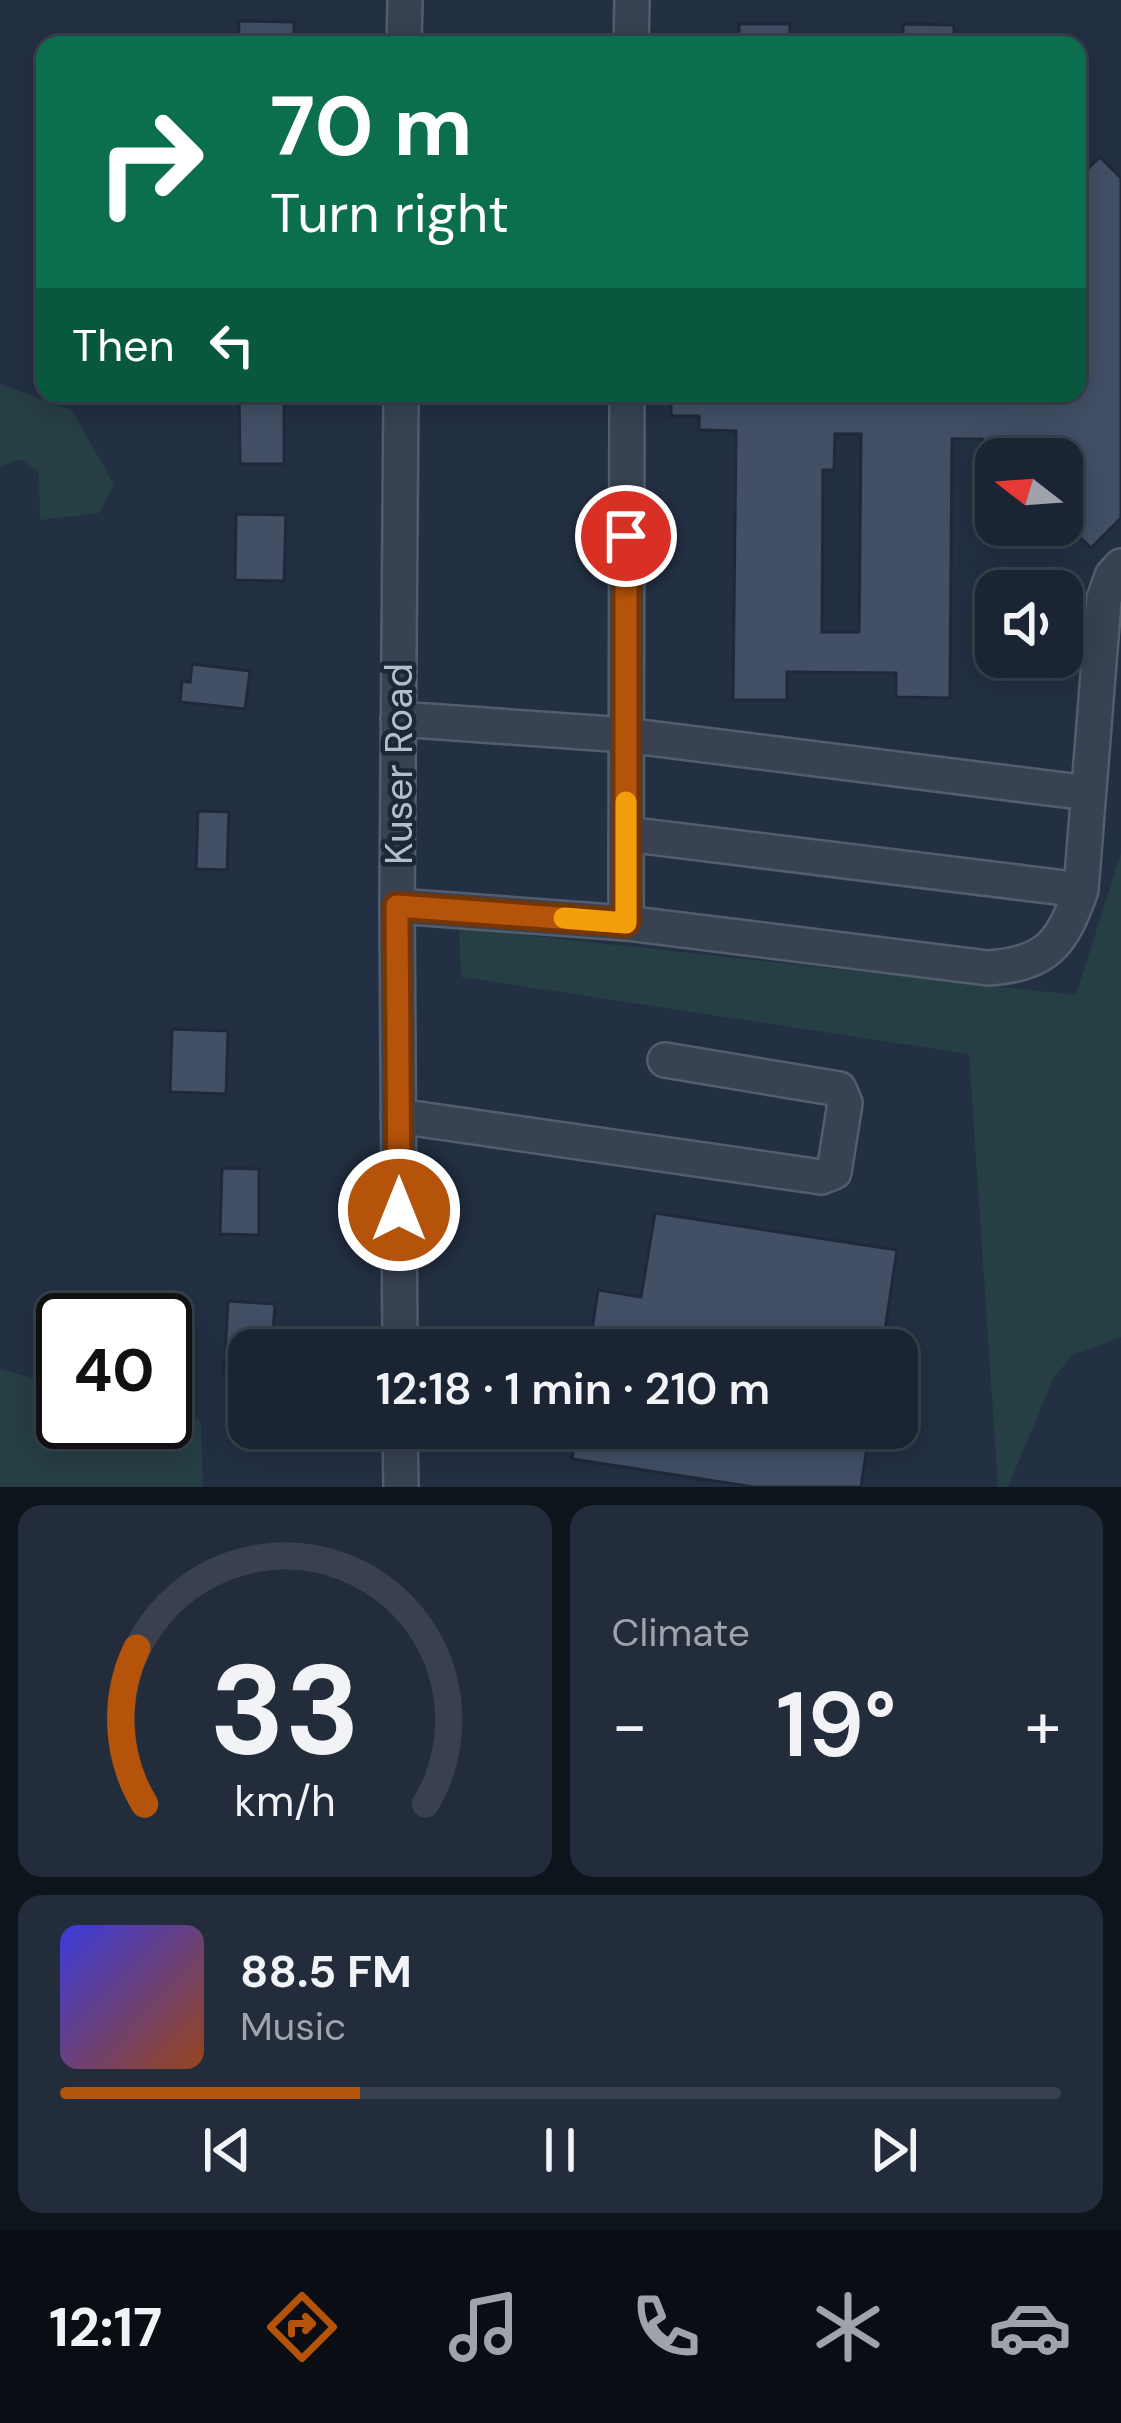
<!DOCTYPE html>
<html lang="en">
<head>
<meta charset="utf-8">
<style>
  body { margin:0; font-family:"DM Sans",sans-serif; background:#232c3a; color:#f1f3f6; height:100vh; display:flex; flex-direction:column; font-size:45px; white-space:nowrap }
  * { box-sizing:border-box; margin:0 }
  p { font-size:39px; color:#9fa4ac }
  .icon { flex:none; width:66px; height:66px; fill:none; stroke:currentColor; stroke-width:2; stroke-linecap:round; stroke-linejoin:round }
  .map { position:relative; height:1487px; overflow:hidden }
  .drawer { display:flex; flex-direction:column; gap:18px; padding:18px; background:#0e141c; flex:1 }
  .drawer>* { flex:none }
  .hud { position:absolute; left:36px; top:36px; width:1050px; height:366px; border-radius:24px; box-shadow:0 6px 30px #0003,0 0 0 3px #38414d; background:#0b6e4f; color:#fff; overflow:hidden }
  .needle { width:78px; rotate:287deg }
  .tools { position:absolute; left:975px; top:438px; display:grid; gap:24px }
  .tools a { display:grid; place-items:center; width:108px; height:108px; border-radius:24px; background:#1a2432; box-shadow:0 6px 30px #0003,0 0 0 3px #38414d; font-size:60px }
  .speed { position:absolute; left:36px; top:1293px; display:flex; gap:24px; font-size:60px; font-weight:700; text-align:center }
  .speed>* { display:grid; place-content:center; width:156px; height:156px; border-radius:50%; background:#1a2432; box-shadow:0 6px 30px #0003,0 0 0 3px #38414d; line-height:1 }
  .speed .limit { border:6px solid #111; border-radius:18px; background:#fff; color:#111 }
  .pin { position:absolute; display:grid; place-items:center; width:102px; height:102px; color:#fff; margin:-51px; border:6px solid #fff; border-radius:50%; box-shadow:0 3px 12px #0007 }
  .me { position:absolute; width:132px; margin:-66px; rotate:0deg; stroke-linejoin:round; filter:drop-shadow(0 0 9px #0008) }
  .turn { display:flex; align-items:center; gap:42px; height:252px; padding:0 36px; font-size:54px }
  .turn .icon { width:156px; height:156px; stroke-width:2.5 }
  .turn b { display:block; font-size:84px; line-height:102px }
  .then { display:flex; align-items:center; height:114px; padding:0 36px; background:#0003; gap:24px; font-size:45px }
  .big { font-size:90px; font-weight:600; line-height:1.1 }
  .drawer .tile { flex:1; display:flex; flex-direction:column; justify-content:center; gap:18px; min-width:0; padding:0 42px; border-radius:24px; background:#232c3a }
  .drawer .dial { align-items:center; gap:0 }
  .dial svg { height:312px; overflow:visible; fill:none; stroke:#38414d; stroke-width:7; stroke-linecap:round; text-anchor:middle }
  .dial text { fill:#f1f3f6; stroke:none }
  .song { display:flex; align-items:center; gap:36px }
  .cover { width:144px; height:144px; border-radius:18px; background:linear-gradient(135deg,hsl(240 70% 55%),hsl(20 70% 35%)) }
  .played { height:12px; border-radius:6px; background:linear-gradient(90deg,#b45309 30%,#38414d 30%) }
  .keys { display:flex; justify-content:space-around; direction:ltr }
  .heat { display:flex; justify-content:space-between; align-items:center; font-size:66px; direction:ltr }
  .drawer .tiles { flex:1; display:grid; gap:18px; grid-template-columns:1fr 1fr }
  .tile:last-child { grid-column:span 2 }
  .trip { position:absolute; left:228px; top:1329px; width:690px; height:120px; border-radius:24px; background:#1a2432; box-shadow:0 6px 30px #0003,0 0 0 3px #38414d; font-weight:600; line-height:120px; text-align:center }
  .tabs { display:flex; height:192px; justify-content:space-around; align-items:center; background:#0a0e14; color:#9fa4ac }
  .tabs .icon { width:84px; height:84px }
  .tabs .on { color:#b45309 }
  .tabs b { font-size:54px; color:#f1f3f6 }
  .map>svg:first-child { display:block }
  .green { fill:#263f44 }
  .building { fill:#424f65; stroke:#1f293a; stroke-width:3; fill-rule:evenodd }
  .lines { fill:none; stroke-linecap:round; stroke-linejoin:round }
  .minor-casing { stroke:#535d6c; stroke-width:38 }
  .minor { stroke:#384252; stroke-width:33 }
  .route-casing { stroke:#753606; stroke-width:30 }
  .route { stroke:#b45309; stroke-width:21 }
  .slow { stroke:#f59e0b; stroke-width:21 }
  .labels { text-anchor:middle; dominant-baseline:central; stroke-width:9; stroke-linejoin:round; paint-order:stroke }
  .street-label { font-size:39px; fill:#b5bdcc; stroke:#1d2738 }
</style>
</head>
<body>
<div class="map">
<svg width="1121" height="1487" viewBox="0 0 1121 1487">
  <rect width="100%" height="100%" fill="#233043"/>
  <path class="green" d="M 0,384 L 72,410 L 114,485 L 99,513 L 40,520 L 39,472 L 21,459 L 0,467 Z
    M 1121,853 L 1121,1337 L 1072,1355 L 1053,1379 L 1008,1487 L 998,1487 L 969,1054 L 461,977 L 459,928 L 1076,995 Z
    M 0,1369 L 63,1386 L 63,1422 L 165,1422 L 165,1413 L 201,1421 L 203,1487 L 0,1487 Z"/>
  <path class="building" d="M 239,21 L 294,22 L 294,45 L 238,45 Z
    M 739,24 L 790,24 L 790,45 L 739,45 Z
    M 903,24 L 954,25 L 954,45 L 903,45 Z
    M 1100,157 L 1121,178 L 1121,518 L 1091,548 L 1062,519 L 1062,459 L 1001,459 L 982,439 L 952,439 L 950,698 L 896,697 L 896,673 L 787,672 L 787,700 L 733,700 L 736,431 L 699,430 L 699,416 L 671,416 L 671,393 L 1077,393 L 1077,179 ZM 835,434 L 861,434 L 859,632 L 822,632 L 823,470 L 834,470 Z
    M 239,393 L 284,393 L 284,464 L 240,464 Z
    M 236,514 L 286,515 L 284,581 L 235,580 Z
    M 192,664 L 250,671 L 245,709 L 180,702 L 182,681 L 190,682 Z
    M 198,811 L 229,812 L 227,870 L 196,869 Z
    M 172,1029 L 228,1031 L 226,1094 L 170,1092 Z
    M 222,1168 L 259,1169 L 259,1235 L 220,1234 Z
    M 655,1213 L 897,1250 L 882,1350 L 589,1350 L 598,1290 L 641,1297 Z
    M 228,1301 L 275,1304 L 272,1350 L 249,1350 L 249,1374 L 224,1373 Z
    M 577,1428 L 870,1428 L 861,1487 L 754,1487 L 572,1459 Z"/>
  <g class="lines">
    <g class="minor-casing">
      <path id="minor" d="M 404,45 L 405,0
        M 631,45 L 632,0
        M 398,719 L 625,735 L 1088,793
        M 626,834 L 1081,890
        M 397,906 L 626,923 L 988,968 C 1048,964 1062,943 1081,890 L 1104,599 L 1112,576 L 1121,566
        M 626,923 L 627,393
        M 398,1116 L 821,1177 L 834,1172 L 845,1103 L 839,1089 L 665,1060
        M 400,1350 L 397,906 L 401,393
        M 400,1428 L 401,1487"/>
    </g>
    <use href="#minor" class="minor"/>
  </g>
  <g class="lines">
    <g class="route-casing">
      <path id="route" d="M 399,1210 L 397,906 L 626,923 L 626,536"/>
    </g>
    <use href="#route" class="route"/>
    <path class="slow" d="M 564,918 L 626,923 L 626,802"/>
  </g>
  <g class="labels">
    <g class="street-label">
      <text transform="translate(398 764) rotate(-90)">Kuser Road</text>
    </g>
  </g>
</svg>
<div class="tools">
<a><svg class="needle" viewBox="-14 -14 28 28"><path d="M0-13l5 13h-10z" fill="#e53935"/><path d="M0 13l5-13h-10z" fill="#9fa4ac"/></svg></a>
<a><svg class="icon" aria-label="sound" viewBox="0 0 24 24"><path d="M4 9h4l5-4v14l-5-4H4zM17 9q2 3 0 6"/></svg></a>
</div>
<div class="speed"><div class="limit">40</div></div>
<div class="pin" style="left:626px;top:536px;background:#d93025"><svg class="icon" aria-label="arrive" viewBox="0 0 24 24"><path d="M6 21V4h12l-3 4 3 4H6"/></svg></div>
<svg class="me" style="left:399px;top:1210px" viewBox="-20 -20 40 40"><circle r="17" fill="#b45309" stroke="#fff" stroke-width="3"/><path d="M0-11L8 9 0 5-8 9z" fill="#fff"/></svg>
<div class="trip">12:18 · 1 min · 210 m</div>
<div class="hud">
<div class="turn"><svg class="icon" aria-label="right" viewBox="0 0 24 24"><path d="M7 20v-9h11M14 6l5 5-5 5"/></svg><div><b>70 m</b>Turn right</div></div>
<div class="then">Then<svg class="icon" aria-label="left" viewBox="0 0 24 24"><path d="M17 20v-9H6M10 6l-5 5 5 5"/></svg></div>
</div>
</div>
<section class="drawer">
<div class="tiles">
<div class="tile dial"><svg viewBox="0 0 100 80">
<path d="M14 69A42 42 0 1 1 86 69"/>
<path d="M14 69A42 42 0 0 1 12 29" stroke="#b45309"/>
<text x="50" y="56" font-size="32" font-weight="700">33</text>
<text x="50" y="72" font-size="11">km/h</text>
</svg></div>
<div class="tile"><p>Climate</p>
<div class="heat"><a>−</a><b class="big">19°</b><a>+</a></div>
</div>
<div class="tile">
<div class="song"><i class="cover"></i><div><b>88.5 FM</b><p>Music</p></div></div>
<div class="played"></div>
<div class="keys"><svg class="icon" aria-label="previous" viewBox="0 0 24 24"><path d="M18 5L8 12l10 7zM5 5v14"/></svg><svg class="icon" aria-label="pause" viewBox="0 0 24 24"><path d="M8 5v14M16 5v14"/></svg><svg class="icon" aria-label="next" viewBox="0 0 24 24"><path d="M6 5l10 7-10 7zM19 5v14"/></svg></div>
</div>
</div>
</section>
<nav class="tabs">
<b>12:17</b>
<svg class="icon on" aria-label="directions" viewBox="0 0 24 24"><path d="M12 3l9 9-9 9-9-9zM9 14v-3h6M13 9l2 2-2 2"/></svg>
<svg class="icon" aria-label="music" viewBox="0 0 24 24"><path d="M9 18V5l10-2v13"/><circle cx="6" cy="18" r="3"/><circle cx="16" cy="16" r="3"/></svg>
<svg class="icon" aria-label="phone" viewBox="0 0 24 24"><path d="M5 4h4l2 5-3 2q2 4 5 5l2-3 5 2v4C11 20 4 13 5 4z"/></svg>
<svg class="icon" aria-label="climate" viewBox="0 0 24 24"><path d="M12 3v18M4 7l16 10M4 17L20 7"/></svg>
<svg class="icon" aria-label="car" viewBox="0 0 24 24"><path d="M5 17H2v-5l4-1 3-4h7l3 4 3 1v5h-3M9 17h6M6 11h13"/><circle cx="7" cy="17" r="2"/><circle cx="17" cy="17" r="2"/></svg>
</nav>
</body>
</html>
